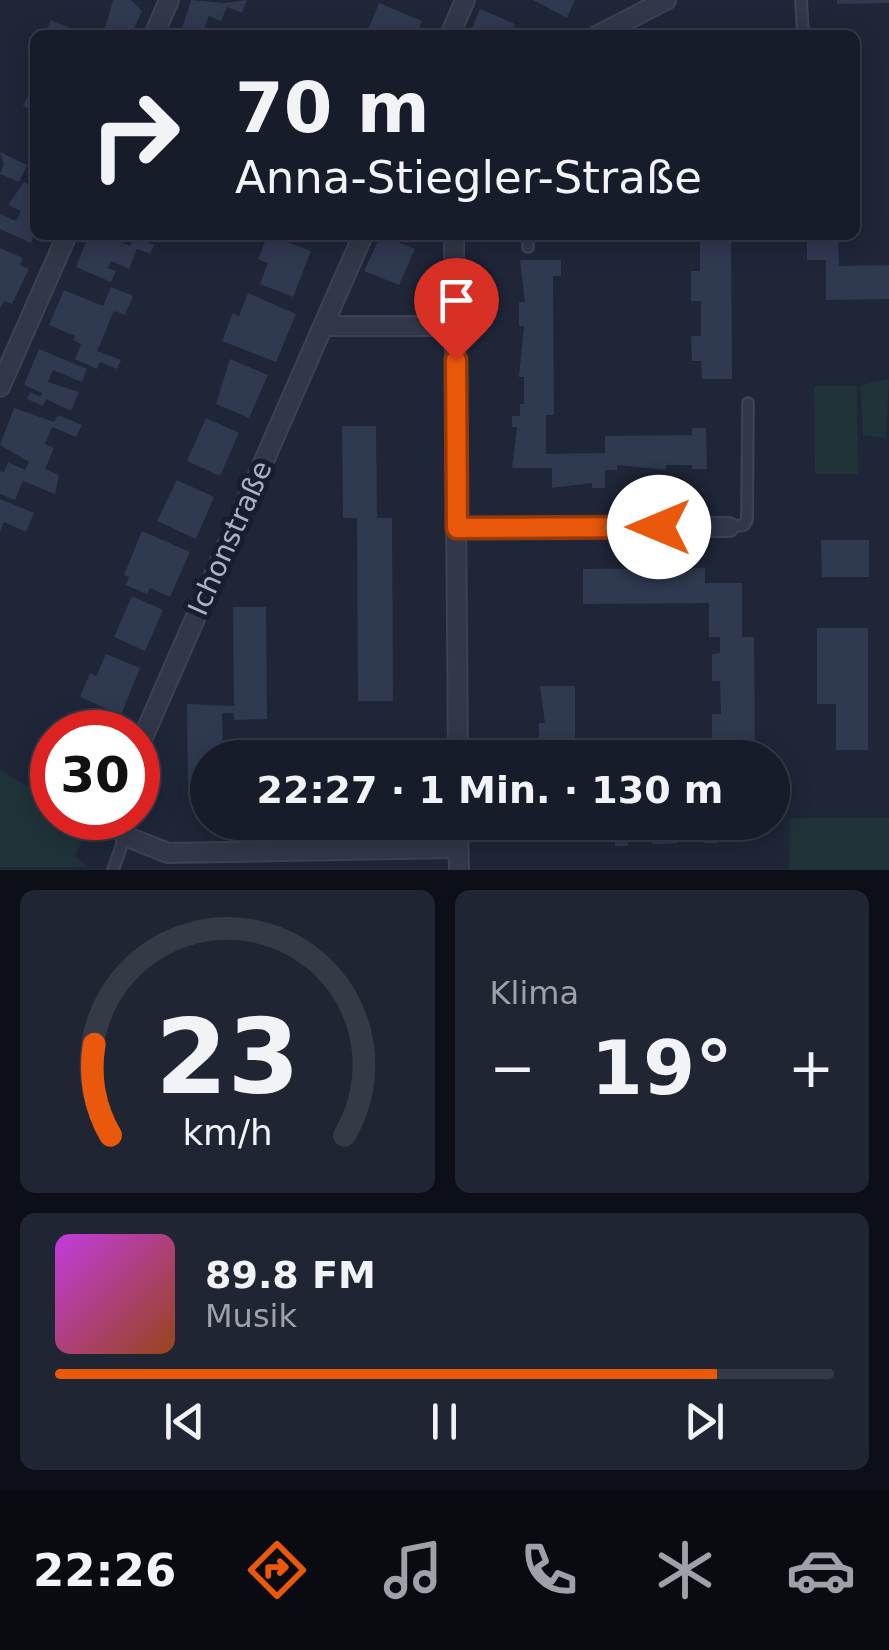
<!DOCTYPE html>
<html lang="de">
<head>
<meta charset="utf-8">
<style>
  body { margin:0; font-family:"DejaVu Sans",sans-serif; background:#1f2532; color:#f1f3f6; height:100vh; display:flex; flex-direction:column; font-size:38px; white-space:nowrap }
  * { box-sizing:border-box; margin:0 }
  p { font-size:32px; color:#9ea1a8 }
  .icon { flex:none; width:55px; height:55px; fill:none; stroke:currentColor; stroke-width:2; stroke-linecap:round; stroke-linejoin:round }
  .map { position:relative; height:870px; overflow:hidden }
  .panel { display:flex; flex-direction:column; gap:20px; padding:20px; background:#0c0f17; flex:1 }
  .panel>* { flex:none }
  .hud { position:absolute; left:30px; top:30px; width:830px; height:210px; border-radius:15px; box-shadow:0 5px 25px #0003,0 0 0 2px #353a47; background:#161c2a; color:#f1f3f6; overflow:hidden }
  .speed { position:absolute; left:30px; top:710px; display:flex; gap:20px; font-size:50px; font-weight:700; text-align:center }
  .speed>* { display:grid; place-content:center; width:130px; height:130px; border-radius:50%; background:#161c2a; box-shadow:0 5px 25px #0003,0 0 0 2px #353a47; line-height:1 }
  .speed .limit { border:15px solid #d22; background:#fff; color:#111 }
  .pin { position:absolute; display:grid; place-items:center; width:85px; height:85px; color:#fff; margin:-102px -42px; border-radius:50% 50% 50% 0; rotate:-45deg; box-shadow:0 0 10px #0007 }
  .pin .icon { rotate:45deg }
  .me { position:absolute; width:110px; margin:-55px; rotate:270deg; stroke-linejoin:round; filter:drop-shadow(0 0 8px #0008) }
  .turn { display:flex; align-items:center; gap:35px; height:210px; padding:0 40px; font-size:45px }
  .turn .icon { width:130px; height:130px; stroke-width:2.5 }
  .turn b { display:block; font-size:70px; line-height:85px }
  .big { font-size:75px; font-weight:700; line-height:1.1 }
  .panel .widget { flex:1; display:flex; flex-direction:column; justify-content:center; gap:15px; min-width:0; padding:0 35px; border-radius:15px; background:#1f2532 }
  .panel .dial { align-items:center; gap:0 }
  .dial svg { height:260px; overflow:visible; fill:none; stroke:#353a47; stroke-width:7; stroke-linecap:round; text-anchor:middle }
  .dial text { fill:#f1f3f6; stroke:none }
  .song { display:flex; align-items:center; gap:30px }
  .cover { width:120px; height:120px; border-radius:15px; background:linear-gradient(135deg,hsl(290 70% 55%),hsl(20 70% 35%)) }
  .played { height:10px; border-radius:5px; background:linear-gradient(90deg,#ea580c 85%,#353a47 85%) }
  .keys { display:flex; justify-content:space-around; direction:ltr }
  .heat { display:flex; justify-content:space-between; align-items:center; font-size:55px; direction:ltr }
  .panel .tiles { flex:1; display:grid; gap:20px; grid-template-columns:1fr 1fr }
  .widget:last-child { grid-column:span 2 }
  .trip { position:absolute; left:190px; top:740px; width:600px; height:100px; border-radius:50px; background:#161c2a; box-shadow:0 5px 25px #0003,0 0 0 2px #353a47; font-weight:700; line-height:100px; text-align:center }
  .tabs { display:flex; height:160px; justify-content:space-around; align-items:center; background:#090b11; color:#9ea1a8 }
  .tabs .icon { width:70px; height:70px }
  .tabs .on { color:#ea580c }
  .tabs b { font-size:45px; color:#f1f3f6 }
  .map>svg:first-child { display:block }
  .green { fill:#203339 }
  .building { fill:#2f3950 }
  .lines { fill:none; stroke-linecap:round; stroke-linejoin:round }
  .lane-casing { stroke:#3b4252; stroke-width:14 }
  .street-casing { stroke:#3b4252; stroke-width:22 }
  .lane { stroke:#313849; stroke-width:9 }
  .street { stroke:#313849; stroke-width:18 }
  .route-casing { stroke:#983908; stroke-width:25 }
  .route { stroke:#ea580c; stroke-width:18 }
  .labels { text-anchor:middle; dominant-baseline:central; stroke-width:10; stroke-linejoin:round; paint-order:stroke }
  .street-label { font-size:28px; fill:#abb2c6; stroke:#171e2d }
</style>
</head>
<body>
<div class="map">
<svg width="889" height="870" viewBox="0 0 889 870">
  <rect width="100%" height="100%" fill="#1e2638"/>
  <path class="green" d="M 889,379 L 886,438 L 863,435 L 860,385 Z
    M 814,386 L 857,386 L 858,474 L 815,474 Z
    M 0,770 L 52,801 L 52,818 L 91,822 L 75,856 L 88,867 L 0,867 Z
    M 790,818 L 889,818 L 889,870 L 789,870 Z"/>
  <path class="building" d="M 113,0 L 131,0 L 142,11 L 131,35 L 103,35 Z
    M 191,0 L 224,3 L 247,0 L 242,13 L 227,7 L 221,21 L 209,16 L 204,28 L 220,35 L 180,35 Z
    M 533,0 L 575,0 L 567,18 Z
    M 837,0 L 889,0 L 889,3 L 837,4 Z
    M 379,3 L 422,21 L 416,35 L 366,35 Z
    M 480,9 L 515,24 L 511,35 L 469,35 Z
    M 51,20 L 86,35 L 44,35 Z
    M 35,79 L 35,111 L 23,106 Z
    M 0,152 L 27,165 L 19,182 L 0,174 L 4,164 Z
    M 24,182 L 35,187 L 35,235 L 43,235 L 41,240 L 33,237 L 31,243 L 0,229 L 0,214 L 16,221 L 21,211 L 8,205 Z
    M 89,235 L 104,235 L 130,246 L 134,236 L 154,245 L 150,254 L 137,249 L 129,269 L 111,261 L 108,268 L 116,271 L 111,282 L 76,267 Z
    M 268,235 L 311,251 L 293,297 L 260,284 L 268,263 L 258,259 Z
    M 381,235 L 415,249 L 399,285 L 364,271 Z
    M 689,235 L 731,235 L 732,379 L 702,379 L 701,361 L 692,361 L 691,336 L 701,336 L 701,301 L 691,301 L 691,271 L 700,271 L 700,239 L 690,239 Z
    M 807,235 L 838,235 L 839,266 L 889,265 L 889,299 L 826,300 L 826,260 L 807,260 Z
    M 0,248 L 23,258 L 20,265 L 29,269 L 12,304 L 4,301 L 0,309 Z
    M 520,260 L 561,260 L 561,276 L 553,276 L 554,415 L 546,415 L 546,454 L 605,453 L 605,436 L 692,435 L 692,428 L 706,428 L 707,469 L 692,469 L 692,465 L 666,465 L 666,470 L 617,465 L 617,470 L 605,470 L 605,488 L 592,488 L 592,483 L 552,488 L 552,468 L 512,468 L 517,427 L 512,427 L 512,416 L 520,416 L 520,404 L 524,404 L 524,377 L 519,377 L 524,326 L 519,326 L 519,302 L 525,302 Z
    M 111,287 L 133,296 L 125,315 L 114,311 L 97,351 L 121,360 L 117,369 L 100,362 L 97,369 L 75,359 L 81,344 L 73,340 L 75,336 L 49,325 L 64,290 L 103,306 Z
    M 248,293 L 296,314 L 276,362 L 222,341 L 233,313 L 239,316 Z
    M 39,349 L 87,369 L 82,382 L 53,370 L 48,382 L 79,392 L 71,411 L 46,399 L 43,406 L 27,399 L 30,392 L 40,397 L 42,393 L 24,385 Z
    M 230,359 L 268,375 L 249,418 L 216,404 Z
    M 14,408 L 54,422 L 58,415 L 82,425 L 76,437 L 52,427 L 45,444 L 54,448 L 45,469 L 59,475 L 55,494 L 23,481 L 15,500 L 0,494 L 0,471 L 4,472 L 8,462 L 25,470 L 29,462 L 0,445 Z
    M 206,418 L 239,433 L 220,476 L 187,461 Z
    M 342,426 L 376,426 L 377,518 L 392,518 L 393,701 L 358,701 L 357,518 L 343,518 Z
    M 177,480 L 214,497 L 196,539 L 157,521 Z
    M 0,499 L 34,513 L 26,532 L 4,522 L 0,532 Z
    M 142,531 L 190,552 L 170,597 L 150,588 L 147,594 L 126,585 L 129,577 L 124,575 Z
    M 821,540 L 869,540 L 869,577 L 822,577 Z
    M 705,568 L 705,583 L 742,583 L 742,637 L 754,637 L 755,758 L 721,758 L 721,741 L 712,741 L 712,714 L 721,714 L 720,681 L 712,681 L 712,654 L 720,653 L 720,637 L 709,637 L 709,603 L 583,604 L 583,569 Z
    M 132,596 L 163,610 L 145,651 L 114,637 Z
    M 233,607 L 266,607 L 267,719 L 234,720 L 234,713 L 222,713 L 223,752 L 221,758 L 208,758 L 208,789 L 188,790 L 187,704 L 234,706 Z
    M 817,628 L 868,628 L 868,750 L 836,750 L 836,704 L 817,704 Z
    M 106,654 L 140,668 L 121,715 L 80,697 L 90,673 L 96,676 Z
    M 540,686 L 575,686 L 575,758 L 545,758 L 545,753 L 539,753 L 539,723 L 545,723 Z
    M 79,710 L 113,726 L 109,732 L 69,732 Z
    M 49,749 L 52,750 L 52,781 L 38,774 Z
    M 599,822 L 718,822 L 718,843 L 704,843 L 704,837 L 678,837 L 678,843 L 665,844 L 652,844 L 652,838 L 628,838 L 628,846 L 615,846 L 614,828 L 599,828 Z"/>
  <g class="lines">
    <g class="lane-casing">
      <path id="lane" d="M 801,0 L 803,35
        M 528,235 L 528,247
        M 729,527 L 744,525 L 747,520 L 748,403
        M 113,870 L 125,836"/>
    </g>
    <g class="street-casing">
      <path id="street" d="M 154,35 L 169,0
        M 450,35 L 465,0
        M 598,35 L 666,0
        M 363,235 L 323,326 L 455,326
        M 454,235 L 458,758
        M 0,387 L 67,235
        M 457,528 L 729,527
        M 138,749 L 323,326
        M 120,818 L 125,836 L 168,853 L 458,848
        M 458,822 L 459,870"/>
    </g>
    <use href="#lane" class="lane"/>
    <use href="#street" class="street"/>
  </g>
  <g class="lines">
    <g class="route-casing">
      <path id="route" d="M 456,360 L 457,528 L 659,527"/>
    </g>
    <use href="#route" class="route"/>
  </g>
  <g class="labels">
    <g class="street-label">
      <text transform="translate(230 538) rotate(-66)">Ichonstraße</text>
    </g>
  </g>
</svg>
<div class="speed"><div class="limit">30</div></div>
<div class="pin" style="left:456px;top:360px;background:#d93025"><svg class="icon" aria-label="arrive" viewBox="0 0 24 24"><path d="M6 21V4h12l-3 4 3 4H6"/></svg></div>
<svg class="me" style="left:659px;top:527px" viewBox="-20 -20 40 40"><circle r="19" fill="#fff"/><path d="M0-13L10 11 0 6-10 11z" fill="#ea580c"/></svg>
<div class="trip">22:27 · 1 Min. · 130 m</div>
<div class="hud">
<div class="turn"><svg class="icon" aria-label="right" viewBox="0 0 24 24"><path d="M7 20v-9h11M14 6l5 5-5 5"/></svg><div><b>70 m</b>Anna-Stiegler-Straße</div></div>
</div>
</div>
<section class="panel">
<div class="tiles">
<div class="widget dial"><svg viewBox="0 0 100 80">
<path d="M14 69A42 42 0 1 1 86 69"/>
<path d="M14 69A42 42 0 0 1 9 41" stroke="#ea580c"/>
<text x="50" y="56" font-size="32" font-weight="700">23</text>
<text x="50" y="72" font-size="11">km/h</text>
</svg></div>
<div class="widget"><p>Klima</p>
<div class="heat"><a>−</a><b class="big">19°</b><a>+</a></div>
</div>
<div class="widget">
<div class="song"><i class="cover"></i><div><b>89.8 FM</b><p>Musik</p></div></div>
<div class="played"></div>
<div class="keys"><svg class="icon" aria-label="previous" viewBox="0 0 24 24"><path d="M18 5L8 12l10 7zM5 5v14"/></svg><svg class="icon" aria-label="pause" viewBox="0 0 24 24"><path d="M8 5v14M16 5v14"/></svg><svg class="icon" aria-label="next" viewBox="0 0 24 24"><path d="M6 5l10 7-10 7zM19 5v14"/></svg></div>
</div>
</div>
</section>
<nav class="tabs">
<b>22:26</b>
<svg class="icon on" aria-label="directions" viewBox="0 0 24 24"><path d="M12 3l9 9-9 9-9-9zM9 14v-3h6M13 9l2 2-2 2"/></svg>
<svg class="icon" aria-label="music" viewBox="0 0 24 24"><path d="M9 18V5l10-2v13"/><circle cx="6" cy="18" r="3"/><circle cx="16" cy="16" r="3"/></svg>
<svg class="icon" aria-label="phone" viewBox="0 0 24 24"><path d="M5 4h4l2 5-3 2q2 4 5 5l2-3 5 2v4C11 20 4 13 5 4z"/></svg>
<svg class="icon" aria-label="climate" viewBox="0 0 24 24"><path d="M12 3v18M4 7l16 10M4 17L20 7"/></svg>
<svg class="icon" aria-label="car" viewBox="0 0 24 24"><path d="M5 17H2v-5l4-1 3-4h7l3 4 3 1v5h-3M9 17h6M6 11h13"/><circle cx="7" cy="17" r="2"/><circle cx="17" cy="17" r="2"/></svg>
</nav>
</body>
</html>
